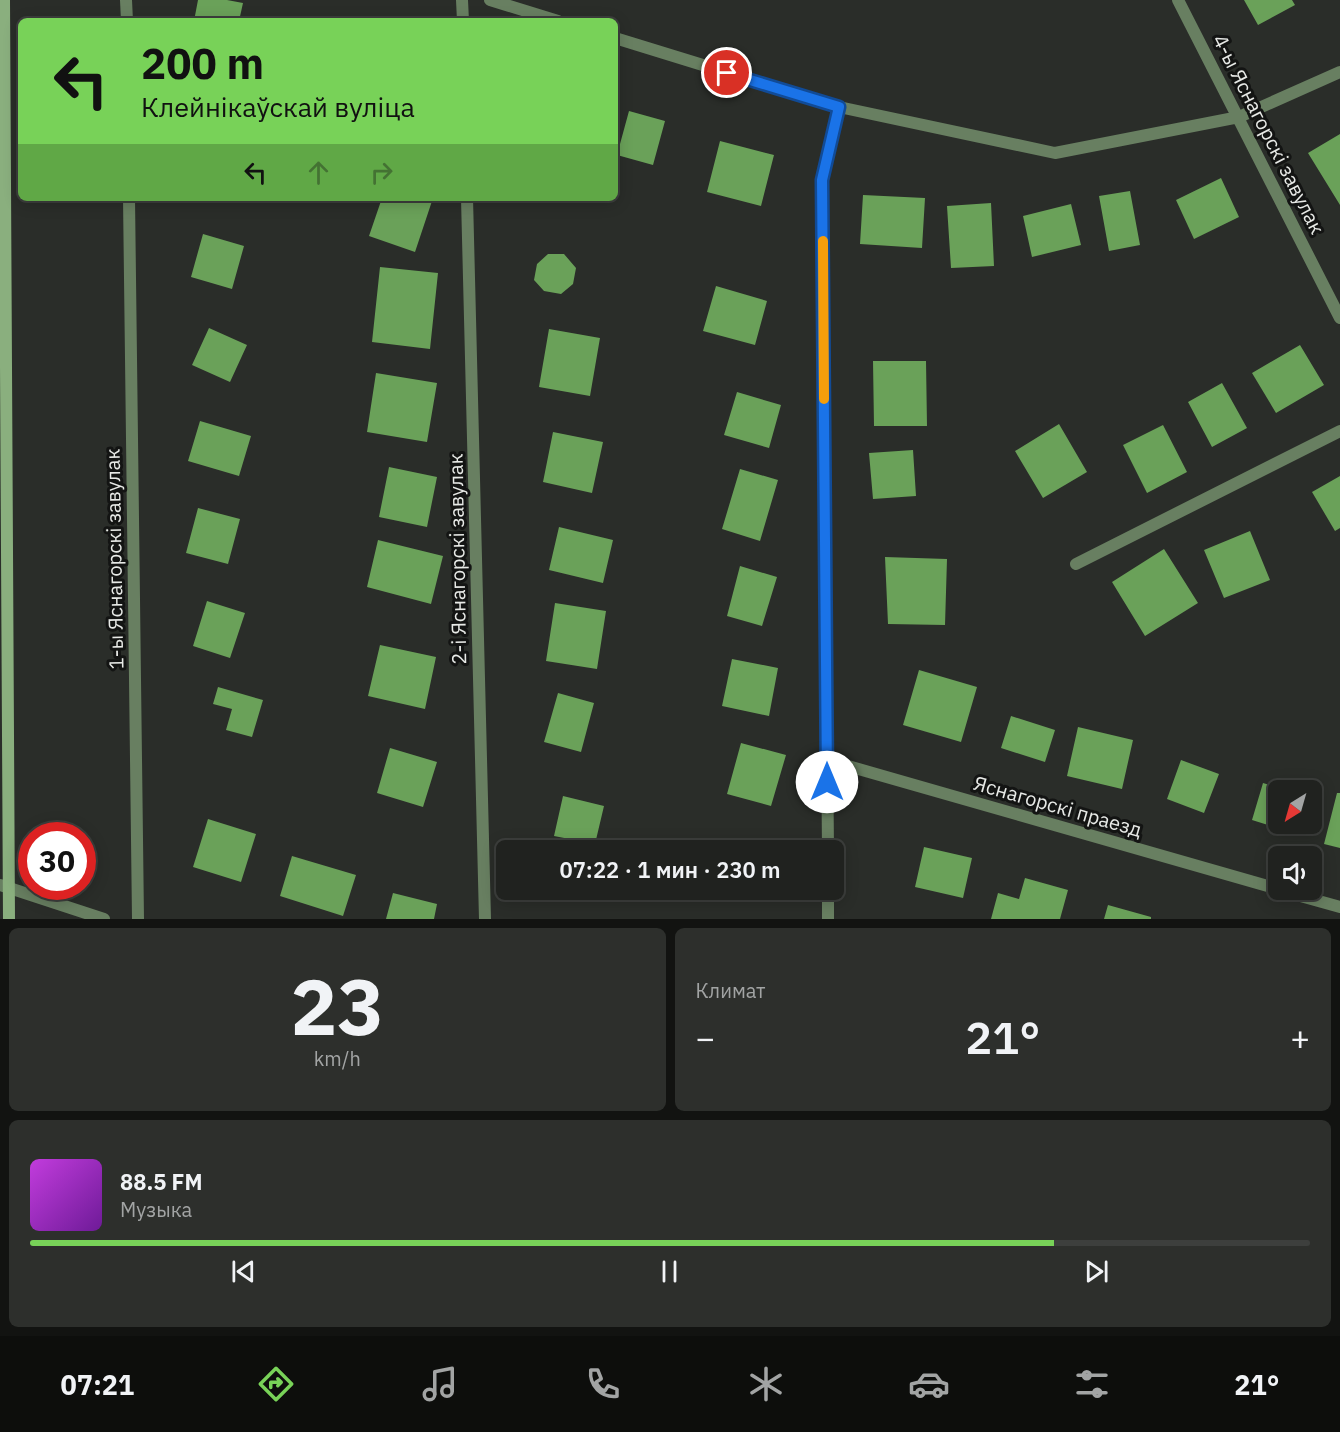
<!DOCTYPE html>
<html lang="ru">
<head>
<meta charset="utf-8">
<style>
  body { margin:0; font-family:"IBM Plex Sans",sans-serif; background:#2d2f2c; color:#f1f3f6; height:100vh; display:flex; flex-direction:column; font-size:22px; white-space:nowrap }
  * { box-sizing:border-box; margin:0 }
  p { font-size:20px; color:#a2a4a4 }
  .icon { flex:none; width:33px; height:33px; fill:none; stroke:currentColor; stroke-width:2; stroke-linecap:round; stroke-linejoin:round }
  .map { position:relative; height:919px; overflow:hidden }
  .details { display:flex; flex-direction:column; gap:9px; padding:9px; background:#121311; flex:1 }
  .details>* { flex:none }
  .top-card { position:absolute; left:18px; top:18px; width:600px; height:183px; border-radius:9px; box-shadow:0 3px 15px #0003,0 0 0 2px #3d3f3d; background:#78d258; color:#111; overflow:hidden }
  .needle { width:39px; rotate:217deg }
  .buttons { position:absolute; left:1268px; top:780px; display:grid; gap:12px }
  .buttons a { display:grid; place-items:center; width:54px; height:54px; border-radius:9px; background:#20221f; box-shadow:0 3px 15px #0003,0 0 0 2px #3d3f3d; font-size:30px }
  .speed { position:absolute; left:18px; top:822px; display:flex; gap:12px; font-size:30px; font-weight:700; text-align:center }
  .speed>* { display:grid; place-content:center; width:78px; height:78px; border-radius:50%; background:#20221f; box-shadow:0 3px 15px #0003,0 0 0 2px #3d3f3d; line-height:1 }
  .speed .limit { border:9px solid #d22; background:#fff; color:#111 }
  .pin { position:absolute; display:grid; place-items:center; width:51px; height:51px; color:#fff; margin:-26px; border:3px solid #fff; border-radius:50%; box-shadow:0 2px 6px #0007 }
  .me { position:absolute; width:66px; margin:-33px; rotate:0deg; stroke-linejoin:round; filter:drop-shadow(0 0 4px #0008) }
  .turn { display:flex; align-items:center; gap:21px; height:126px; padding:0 24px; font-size:27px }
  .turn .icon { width:78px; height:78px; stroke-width:2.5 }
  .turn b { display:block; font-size:42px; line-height:51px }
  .lanes { display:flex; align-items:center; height:57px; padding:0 24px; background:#0003; justify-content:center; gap:30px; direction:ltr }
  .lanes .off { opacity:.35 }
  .big { font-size:45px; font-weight:600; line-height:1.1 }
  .details .widget { flex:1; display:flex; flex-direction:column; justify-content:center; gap:9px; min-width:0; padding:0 21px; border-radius:9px; background:#2d2f2c }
  .details .dial { align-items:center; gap:0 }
  .dial b { font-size:78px; line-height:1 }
  .song { display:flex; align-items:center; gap:18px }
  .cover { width:72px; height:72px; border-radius:9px; background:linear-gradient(135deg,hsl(290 70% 55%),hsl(280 70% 35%)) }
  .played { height:6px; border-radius:3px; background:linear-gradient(90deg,#78d258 80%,#3d3f3d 80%) }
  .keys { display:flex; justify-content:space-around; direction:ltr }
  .heat { display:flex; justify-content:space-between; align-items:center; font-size:33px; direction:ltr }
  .details .tiles { flex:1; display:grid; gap:9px; grid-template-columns:1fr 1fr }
  .widget:last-child { grid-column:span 2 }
  .trip { position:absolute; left:496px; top:840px; width:348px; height:60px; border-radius:9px; background:#20221f; box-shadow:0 3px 15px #0003,0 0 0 2px #3d3f3d; font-weight:600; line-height:60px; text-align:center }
  .tab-bar { display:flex; height:96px; justify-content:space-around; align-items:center; background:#0d0e0c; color:#a2a4a4 }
  .tab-bar .icon { width:42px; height:42px }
  .tab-bar .active { color:#78d258 }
  .tab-bar b { font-size:27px; color:#f1f3f6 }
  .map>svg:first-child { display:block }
  .building { fill:#6aa159 }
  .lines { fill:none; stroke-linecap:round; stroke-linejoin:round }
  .street { stroke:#687f61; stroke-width:12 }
  .secondary { stroke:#8aaf7e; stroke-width:12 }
  .route-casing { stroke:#114b97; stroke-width:15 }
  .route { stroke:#1a73e8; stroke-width:10 }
  .slow { stroke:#f59e0b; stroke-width:10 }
  .labels { text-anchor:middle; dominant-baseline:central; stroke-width:6; stroke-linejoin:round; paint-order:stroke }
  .street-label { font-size:20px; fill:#e8eae7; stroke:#131413 }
</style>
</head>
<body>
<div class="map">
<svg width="1340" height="919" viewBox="0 0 1340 919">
  <rect width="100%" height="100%" fill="#2a2d29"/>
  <path class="building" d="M 198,0 L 227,0 L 243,3 L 239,21 L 194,21 Z
    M 1244,0 L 1292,0 L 1295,5 L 1258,25 Z
    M 629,111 L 665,121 L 653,165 L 617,155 Z
    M 1340,134 L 1340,205 L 1308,153 Z
    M 720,141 L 774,155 L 761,206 L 707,192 Z
    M 1221,178 L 1239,217 L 1194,239 L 1176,200 Z
    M 1130,191 L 1140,245 L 1109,251 L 1099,196 Z
    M 863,195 L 925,198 L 922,248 L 860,244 Z
    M 382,198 L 433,198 L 415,252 L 369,236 Z
    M 991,203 L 994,266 L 951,268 L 947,206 Z
    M 1071,204 L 1081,245 L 1032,257 L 1023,216 Z
    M 203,234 L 244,246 L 232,289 L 191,277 Z
    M 548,254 L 564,254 L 576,268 L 573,284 L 561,294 L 544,291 L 534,280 L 537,264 Z
    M 380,267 L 438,273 L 430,349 L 372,342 Z
    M 716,286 L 767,301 L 755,345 L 703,331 Z
    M 209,328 L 247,345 L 230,382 L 192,365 Z
    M 549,329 L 600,338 L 590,396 L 539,387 Z
    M 1300,345 L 1324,385 L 1276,413 L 1252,373 Z
    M 873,361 L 926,361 L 927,426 L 874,426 Z
    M 376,373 L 437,383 L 427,442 L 367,432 Z
    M 1222,383 L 1247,428 L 1212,447 L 1188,402 Z
    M 737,392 L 781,405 L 769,448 L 724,435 Z
    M 200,421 L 251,436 L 239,476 L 188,461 Z
    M 1059,424 L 1087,472 L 1043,498 L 1015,451 Z
    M 1163,425 L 1187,472 L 1147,493 L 1123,445 Z
    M 553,432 L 603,442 L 592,493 L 543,482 Z
    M 913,450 L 916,496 L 873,499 L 869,453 Z
    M 389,467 L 437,477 L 427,527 L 379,517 Z
    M 740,469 L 778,480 L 760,541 L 722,529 Z
    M 1340,476 L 1340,528 L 1335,531 L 1312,492 Z
    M 198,508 L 240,519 L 228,564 L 186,553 Z
    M 559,527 L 613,540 L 603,583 L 549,570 Z
    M 1250,531 L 1270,580 L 1224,598 L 1204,550 Z
    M 378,540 L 443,556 L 431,604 L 367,587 Z
    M 1164,549 L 1198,603 L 1145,636 L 1112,582 Z
    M 885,557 L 947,559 L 945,625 L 888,624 Z
    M 740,566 L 777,577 L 762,626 L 727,616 Z
    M 207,601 L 245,613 L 230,658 L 193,646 Z
    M 555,603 L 606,611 L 597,669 L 546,661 Z
    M 380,645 L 436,657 L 425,709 L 368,696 Z
    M 732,659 L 778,668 L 769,716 L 722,706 Z
    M 919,670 L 977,687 L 961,742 L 903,725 Z
    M 218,687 L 263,700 L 252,737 L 226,730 L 232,709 L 213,704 Z
    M 558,693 L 594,703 L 581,752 L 544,742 Z
    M 1011,716 L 1055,730 L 1045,762 L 1001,748 Z
    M 1078,727 L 1133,740 L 1122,789 L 1067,776 Z
    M 741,743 L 786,755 L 771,806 L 727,794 Z
    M 390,748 L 437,762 L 423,807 L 377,793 Z
    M 1181,760 L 1219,774 L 1204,813 L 1167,799 Z
    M 1263,783 L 1287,790 L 1278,790 L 1278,824 L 1292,824 L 1290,832 L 1252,820 Z
    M 1337,793 L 1340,793 L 1340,848 L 1324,844 Z
    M 563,796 L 604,806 L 595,844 L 554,836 Z
    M 208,819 L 256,834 L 241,882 L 193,867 Z
    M 728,840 L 769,850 L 726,850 Z
    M 924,847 L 972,858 L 963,898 L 915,887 Z
    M 292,856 L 356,875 L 343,916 L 280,896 Z
    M 1025,878 L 1068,890 L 1060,919 L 991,919 L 998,893 L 1019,899 Z
    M 741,890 L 770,890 L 768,897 Z
    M 393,893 L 437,904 L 434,919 L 386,919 Z
    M 1108,905 L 1151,917 L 1151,919 L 1104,919 Z"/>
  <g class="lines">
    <path class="street" d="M 126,0 L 127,21
      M 462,0 L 463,21
      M 490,0 L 558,21
      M 1178,0 L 1340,318
      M 615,38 L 839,107 L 1055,153 L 1239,117 L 1340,72
      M 129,198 L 138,919
      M 467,198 L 485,919
      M 1076,564 L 1340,431
      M 827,760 L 1278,889
      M 828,850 L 822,180 L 839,107
      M 0,885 L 104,919
      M 828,890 L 828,919
      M 1279,890 L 1340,907"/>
    <path class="secondary" d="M 4,0 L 9,919"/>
  </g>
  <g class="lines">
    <g class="route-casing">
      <path id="route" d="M 727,73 L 839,107 L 822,180 L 827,782"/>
    </g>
    <use href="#route" class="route"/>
    <path class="slow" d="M 823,241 L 824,399"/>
  </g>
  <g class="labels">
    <g class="street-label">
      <text transform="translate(1269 134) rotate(63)">4-ы Яснагорскі завулак</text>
      <text transform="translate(114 559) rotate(-91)">1-ы Яснагорскі завулак</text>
      <text transform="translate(457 559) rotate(-91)">2-і Яснагорскі завулак</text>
      <text transform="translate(1058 806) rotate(16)">Яснагорскі праезд</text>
    </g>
  </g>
</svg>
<div class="buttons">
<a><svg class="needle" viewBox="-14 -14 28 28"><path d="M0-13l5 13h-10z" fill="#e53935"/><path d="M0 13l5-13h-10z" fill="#a2a4a4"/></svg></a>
<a><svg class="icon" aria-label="sound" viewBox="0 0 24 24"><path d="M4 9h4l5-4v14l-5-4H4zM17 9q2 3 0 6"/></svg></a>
</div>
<div class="speed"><div class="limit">30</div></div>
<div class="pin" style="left:727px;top:73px;background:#d93025"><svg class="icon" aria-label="arrive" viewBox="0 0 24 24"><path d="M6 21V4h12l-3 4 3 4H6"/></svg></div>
<svg class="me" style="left:827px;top:782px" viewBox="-20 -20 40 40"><circle r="19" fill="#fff"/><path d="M0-13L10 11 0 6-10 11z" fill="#1a73e8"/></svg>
<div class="trip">07:22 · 1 мин · 230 m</div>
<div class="top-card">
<div class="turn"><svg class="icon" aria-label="left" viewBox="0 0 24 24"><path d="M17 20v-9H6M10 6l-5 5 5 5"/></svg><div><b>200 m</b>Клейнікаўскай вуліца</div></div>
<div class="lanes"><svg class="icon" aria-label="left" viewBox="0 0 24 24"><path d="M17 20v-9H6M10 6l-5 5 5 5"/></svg><svg class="icon off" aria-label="ahead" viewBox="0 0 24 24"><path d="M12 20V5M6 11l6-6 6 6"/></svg><svg class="icon off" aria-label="right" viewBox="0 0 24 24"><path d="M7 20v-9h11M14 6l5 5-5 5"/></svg></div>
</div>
</div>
<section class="details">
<div class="tiles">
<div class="widget dial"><b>23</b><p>km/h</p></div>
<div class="widget"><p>Климат</p>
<div class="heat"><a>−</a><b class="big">21°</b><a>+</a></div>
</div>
<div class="widget">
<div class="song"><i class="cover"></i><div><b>88.5 FM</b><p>Музыка</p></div></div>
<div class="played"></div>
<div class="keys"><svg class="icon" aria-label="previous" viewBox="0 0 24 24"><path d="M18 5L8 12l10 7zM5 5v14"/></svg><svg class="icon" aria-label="pause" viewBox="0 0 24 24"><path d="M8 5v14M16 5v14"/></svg><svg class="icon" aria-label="next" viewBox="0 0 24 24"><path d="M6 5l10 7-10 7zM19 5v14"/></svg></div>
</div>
</div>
</section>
<nav class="tab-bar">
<b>07:21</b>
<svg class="icon active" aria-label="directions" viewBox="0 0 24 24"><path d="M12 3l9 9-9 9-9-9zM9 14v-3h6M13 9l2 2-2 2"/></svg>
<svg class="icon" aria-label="music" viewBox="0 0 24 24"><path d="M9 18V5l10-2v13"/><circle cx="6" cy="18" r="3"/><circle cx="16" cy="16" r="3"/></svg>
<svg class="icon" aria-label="phone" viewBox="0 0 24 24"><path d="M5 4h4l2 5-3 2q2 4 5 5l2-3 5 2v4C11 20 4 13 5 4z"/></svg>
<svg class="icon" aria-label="climate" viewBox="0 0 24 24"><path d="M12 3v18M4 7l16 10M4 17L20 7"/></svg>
<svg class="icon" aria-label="car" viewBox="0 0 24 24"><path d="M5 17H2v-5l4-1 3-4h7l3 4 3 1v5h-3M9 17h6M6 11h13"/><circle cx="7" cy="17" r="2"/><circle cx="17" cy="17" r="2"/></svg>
<svg class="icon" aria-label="filters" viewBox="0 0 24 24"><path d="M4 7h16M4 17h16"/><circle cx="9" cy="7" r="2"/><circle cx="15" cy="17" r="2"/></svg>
<b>21°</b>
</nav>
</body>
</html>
